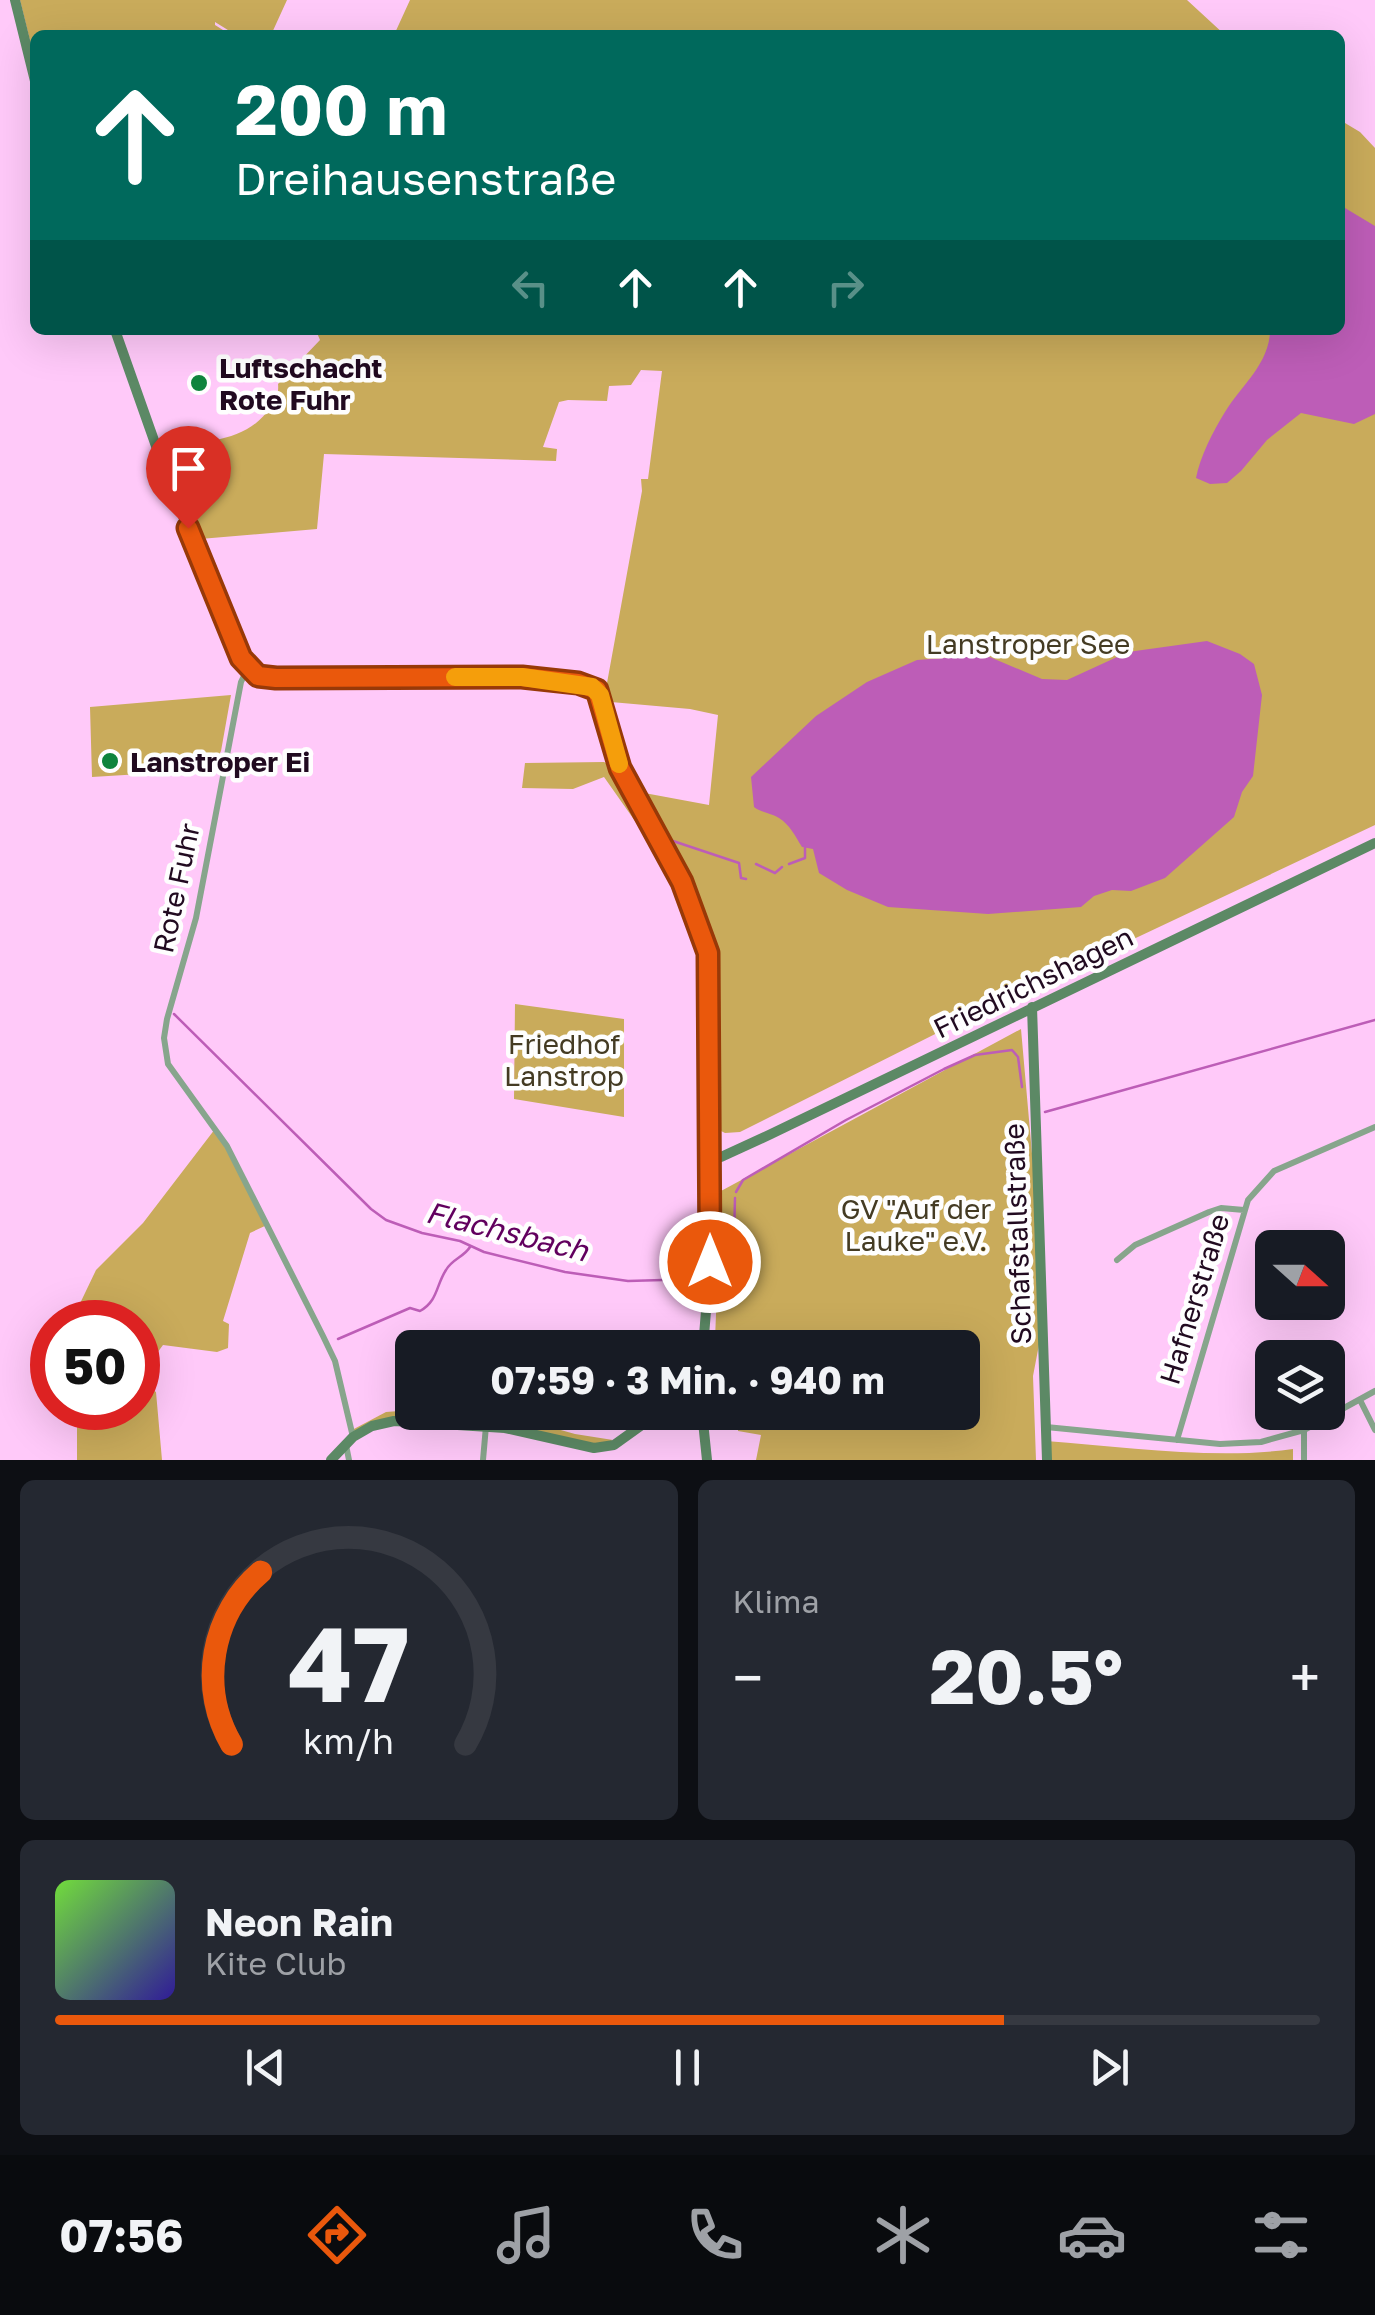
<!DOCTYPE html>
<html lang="de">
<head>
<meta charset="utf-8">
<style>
  body { margin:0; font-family:"Golos Text",sans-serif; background:#242831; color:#f1f3f6; height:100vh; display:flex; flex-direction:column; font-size:38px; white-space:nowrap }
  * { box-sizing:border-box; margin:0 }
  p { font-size:32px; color:#9ea1a6 }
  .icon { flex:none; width:55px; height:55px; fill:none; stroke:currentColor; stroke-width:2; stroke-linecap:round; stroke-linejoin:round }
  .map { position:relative; height:1460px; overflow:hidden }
  .details { display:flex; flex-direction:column; gap:20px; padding:20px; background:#0d0f14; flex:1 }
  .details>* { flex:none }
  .banner { position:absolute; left:30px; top:30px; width:1315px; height:305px; border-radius:15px; box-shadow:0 10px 40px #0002; background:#00695c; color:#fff; overflow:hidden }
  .needle { width:65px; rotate:111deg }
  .tools { position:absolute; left:1255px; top:1230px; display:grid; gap:20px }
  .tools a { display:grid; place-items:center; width:90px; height:90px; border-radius:15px; background:#171b24; box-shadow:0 10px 40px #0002; font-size:50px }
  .speed { position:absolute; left:30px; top:1300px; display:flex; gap:20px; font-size:50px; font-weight:700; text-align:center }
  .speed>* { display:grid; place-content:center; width:130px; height:130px; border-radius:50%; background:#171b24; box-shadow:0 10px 40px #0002; line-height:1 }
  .speed .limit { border:15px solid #d22; background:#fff; color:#111 }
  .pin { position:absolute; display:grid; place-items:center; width:85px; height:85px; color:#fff; margin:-102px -42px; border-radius:50% 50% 50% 0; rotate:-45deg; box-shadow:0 0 10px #0007 }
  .pin .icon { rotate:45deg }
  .me { position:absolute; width:110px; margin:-55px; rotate:0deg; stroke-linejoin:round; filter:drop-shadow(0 0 8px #0008) }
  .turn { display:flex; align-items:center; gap:35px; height:210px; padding:0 40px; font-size:45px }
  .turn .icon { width:130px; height:130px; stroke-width:2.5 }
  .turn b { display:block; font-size:70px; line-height:85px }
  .lanes { display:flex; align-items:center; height:95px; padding:0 40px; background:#0003; justify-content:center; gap:50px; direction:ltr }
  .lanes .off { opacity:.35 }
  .big { font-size:75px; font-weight:700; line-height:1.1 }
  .details .widget { flex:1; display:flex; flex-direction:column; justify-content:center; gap:15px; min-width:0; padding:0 35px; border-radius:15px; background:#242831 }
  .details .dial { align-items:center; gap:0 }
  .dial svg { height:260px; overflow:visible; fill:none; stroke:#363941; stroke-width:7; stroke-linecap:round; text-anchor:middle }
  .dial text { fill:#f1f3f6; stroke:none }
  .song { display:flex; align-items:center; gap:30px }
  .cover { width:120px; height:120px; border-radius:15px; background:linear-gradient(135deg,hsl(100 70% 55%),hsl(250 70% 35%)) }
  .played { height:10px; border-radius:5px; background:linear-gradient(90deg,#ea580c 75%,#363941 75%) }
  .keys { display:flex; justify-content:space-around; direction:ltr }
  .heat { display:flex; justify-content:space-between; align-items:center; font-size:55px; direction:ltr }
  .details .tiles { flex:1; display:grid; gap:20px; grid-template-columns:1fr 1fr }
  .widget:last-child { grid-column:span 2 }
  .trip { position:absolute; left:395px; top:1330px; width:585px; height:100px; border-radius:15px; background:#171b24; box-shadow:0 10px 40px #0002; font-weight:700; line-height:100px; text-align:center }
  .menu { display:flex; height:160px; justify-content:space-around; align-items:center; background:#090b0e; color:#9ea1a6 }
  .menu .icon { width:70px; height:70px }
  .menu .active { color:#ea580c }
  .menu b { font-size:45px; color:#f1f3f6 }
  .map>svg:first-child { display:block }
  .green { fill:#c9ab5b }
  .water { fill:#bd5db7 }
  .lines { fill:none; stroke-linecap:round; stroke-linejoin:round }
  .stream { stroke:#bd5db7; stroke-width:2.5 }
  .street { stroke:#87a58c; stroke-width:6 }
  .secondary { stroke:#5c8965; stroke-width:10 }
  .route-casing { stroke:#983908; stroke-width:25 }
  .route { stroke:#ea580c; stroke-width:18 }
  .slow { stroke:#f59e0b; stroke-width:18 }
  .poi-dot { fill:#0f843d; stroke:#fefefe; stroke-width:4 }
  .labels { text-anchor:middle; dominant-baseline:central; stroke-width:9; stroke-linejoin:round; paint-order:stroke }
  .poi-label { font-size:28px; font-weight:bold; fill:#210a20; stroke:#fefefe; text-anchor:start }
  .park-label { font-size:28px; fill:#443b23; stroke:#fefefe }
  .street-label { font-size:28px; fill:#210a20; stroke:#fefefe }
  .water-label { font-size:30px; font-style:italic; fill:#61005e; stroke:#fefefe }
</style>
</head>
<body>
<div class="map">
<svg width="1375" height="1460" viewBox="0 0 1375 1460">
  <rect width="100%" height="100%" fill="#ffc9f9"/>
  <path class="green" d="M 20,0 L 287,0 L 271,35 L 236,35 L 215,22 L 215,25 L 231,35 L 35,35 L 35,61 Z
    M 410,0 L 1187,0 L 1225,35 L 394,35 Z
    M 1340,120 L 1360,132 L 1375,148 L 1375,825 L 979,1012 L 740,1132 L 725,1133 L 717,1129 C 716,1076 721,1020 717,967 C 713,923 661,834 639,792 L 709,805 L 718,715 L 690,709 L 611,702 L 607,683 L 642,491 L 641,479 L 648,479 L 662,371 L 641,370 L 631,385 L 609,386 L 607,401 L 568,400 L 559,402 L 543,447 L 557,449 L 556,461 L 324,454 L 317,529 L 200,539 L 168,448 C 206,440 248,443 271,406 C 276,398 279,394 278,384 L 320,340 L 317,333 L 322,330 L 329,335 L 343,330 L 1340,330 Z
    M 231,695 L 221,751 L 219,755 L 206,758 L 206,770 L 92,777 L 90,707 Z
    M 604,762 L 617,769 L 651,834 L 642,831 L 604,777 L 573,789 L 522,788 L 525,763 Z
    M 515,1004 L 624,1019 L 624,1117 L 514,1099 Z
    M 1021,1029 L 1039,1233 L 1042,1329 L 1033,1376 L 1036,1460 L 756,1460 L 761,1435 L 738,1431 L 738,1413 L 962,1412 L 962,1348 L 741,1348 L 741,1342 L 715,1339 L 721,1191 Z
    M 215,1129 L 267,1225 L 250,1233 L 223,1321 L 229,1324 L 228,1348 L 217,1352 L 163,1345 L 140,1376 L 138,1374 L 138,1322 L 75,1322 L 74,1316 L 96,1270 L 143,1223 Z
    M 138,1380 L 156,1392 L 162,1460 L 77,1460 L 77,1408 L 138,1408 Z
    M 412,1410 L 507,1415 L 575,1434 L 613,1440 L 594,1448 L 550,1437 L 394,1421 L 353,1437 L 352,1430 L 386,1412 Z
    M 1046,1441 C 1125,1447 1217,1460 1293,1449 L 1293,1460 L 1048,1460 Z"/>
  <path class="water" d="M 1340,205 L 1375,226 L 1375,414 L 1354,424 L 1301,413 L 1267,440 L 1241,471 L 1227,483 L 1210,484 L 1196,478 C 1200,457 1213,431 1225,412 C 1241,386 1270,363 1270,330 L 1340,330 Z
    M 1207,641 L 1240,654 L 1254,664 L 1262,695 L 1253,776 L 1242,792 L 1234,817 L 1165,878 L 1131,891 L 1112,890 L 1094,896 L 1081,907 L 988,914 L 888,907 L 847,890 L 819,873 L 813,849 L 802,847 C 795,836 790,825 779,818 C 771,813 762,813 754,807 L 751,777 L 816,716 L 867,682 L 917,660 L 985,655 L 1042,679 L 1067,680 L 1128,652 Z"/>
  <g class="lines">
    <path class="stream" d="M 673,841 L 739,863 L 741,878 L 746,879
      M 756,864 L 775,873 L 782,867
      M 789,864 L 805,858 L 805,848
      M 174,1014 L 371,1209 L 386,1220 L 422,1233 L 460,1241 L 484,1252 L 565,1272 L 628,1281 L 697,1279 L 700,1274 L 702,1242
      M 1045,1112 L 1375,1020
      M 736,1192 L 743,1180 L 846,1120 L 944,1069 L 975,1055 L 1012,1050 L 1018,1057 L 1022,1087
      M 715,1243 L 730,1240 L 734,1236 L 735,1198
      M 338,1339 L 410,1308 L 420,1311 C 438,1301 436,1285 446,1270 C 452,1259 464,1257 470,1247"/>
    <path class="street" d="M 248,668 L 241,682 L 196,918 L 167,1019 L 164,1038 L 168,1064 L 227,1146 L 323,1336 L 335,1361 L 353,1437
      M 1117,1260 L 1135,1245 L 1209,1212 L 1221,1208 L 1244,1210
      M 1360,1400 L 1375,1430
      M 1046,1427 L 1220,1444 L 1261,1442 L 1304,1430 L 1375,1391
      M 1177,1440 L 1248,1200 L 1274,1171 L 1375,1127
      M 346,1445 L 349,1460
      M 483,1460 L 486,1426
      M 1304,1460 L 1304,1430"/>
    <path class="secondary" d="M 15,0 L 35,81
      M 115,330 L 168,480 L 241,657 L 251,672 L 276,678 C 328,678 574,666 600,695 L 620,768 L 682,881 L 708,953 L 710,1262 L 703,1348
      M 1032,1007 L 1047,1460
      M 710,1158 L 721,1157 L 771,1134 L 1375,843
      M 702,1412 L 707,1460
      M 331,1460 L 353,1437 L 372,1426 L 394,1421 L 505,1428 L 594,1448 L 614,1445 L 660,1412"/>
  </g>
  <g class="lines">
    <g class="route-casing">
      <path id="route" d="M 188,528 L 241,658 L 258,676 L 276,678 L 522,677 L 578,683 L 597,690 L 620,768 L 682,882 L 708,953 L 710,1262"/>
    </g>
    <use href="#route" class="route"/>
    <path class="slow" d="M 455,677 L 522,677 L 592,687 L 600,695 L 619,764"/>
  </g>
  <g class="poi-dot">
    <circle cx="199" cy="383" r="10"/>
    <circle cx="110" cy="761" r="10"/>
  </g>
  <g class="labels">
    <g class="poi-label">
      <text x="219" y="367">Luftschacht<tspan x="219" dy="32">Rote Fuhr</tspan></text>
      <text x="130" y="761">Lanstroper Ei</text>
    </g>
    <g class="park-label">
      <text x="1028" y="643">Lanstroper See</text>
      <text x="564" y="1043">Friedhof<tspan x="564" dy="32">Lanstrop</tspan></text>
      <text x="916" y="1208">GV "Auf der<tspan x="916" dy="32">Lauke" e.V.</tspan></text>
    </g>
    <g class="street-label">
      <text transform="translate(176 888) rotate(-78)">Rote Fuhr</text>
      <text transform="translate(1033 982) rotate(-26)">Friedrichshagen</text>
      <text transform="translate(1017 1234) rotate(-92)">Schafstallstraße</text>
      <text transform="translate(1194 1299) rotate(-73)">Hafnerstraße</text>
    </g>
    <g class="water-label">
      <text transform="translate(507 1231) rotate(14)">Flachsbach</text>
    </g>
  </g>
</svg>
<div class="tools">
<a><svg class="needle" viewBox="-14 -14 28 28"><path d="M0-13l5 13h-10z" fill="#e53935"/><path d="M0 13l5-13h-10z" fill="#9ea1a6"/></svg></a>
<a><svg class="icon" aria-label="layers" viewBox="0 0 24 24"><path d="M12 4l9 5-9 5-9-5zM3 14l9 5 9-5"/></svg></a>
</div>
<div class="speed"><div class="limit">50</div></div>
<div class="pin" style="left:188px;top:528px;background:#d93025"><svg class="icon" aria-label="arrive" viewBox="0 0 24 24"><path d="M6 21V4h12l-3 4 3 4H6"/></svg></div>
<svg class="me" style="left:710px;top:1262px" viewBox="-20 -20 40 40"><circle r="17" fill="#ea580c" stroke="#fff" stroke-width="3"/><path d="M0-11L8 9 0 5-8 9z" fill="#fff"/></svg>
<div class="trip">07:59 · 3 Min. · 940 m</div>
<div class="banner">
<div class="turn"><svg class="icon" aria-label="ahead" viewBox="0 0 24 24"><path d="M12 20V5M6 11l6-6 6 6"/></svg><div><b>200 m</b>Dreihausenstraße</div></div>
<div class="lanes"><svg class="icon off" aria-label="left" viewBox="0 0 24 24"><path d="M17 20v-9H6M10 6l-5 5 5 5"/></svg><svg class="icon" aria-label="ahead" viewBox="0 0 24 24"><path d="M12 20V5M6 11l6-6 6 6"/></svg><svg class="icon" aria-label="ahead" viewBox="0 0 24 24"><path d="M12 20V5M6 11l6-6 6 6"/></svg><svg class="icon off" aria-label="right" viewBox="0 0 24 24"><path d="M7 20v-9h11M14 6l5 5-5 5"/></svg></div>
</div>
</div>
<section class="details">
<div class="tiles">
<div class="widget dial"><svg viewBox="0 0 100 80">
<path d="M14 69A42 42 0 1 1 86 69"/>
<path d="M14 69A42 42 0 0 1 23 16" stroke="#ea580c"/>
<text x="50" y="56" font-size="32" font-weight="700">47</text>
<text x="50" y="72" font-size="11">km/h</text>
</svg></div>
<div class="widget"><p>Klima</p>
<div class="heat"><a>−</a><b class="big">20.5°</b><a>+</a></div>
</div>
<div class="widget">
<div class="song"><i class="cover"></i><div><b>Neon Rain</b><p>Kite Club</p></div></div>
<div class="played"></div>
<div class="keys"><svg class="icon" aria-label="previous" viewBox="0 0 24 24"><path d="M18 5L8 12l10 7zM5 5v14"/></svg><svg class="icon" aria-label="pause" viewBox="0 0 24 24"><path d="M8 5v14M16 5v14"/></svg><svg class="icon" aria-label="next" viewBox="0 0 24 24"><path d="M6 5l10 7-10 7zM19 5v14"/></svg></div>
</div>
</div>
</section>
<nav class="menu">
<b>07:56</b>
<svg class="icon active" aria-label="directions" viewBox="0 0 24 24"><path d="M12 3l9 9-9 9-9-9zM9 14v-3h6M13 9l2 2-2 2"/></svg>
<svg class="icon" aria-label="music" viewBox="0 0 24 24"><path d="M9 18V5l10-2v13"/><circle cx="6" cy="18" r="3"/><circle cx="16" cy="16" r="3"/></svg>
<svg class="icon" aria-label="phone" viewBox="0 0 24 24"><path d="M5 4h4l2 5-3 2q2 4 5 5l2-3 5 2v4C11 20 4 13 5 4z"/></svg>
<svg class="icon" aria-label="climate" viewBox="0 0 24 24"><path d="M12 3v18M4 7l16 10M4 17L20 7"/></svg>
<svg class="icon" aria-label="car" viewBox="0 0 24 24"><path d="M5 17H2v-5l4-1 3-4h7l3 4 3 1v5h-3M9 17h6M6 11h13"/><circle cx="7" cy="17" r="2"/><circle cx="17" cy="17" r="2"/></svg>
<svg class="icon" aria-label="filters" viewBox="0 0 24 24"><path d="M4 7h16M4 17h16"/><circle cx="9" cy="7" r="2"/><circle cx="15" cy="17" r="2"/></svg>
</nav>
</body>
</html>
